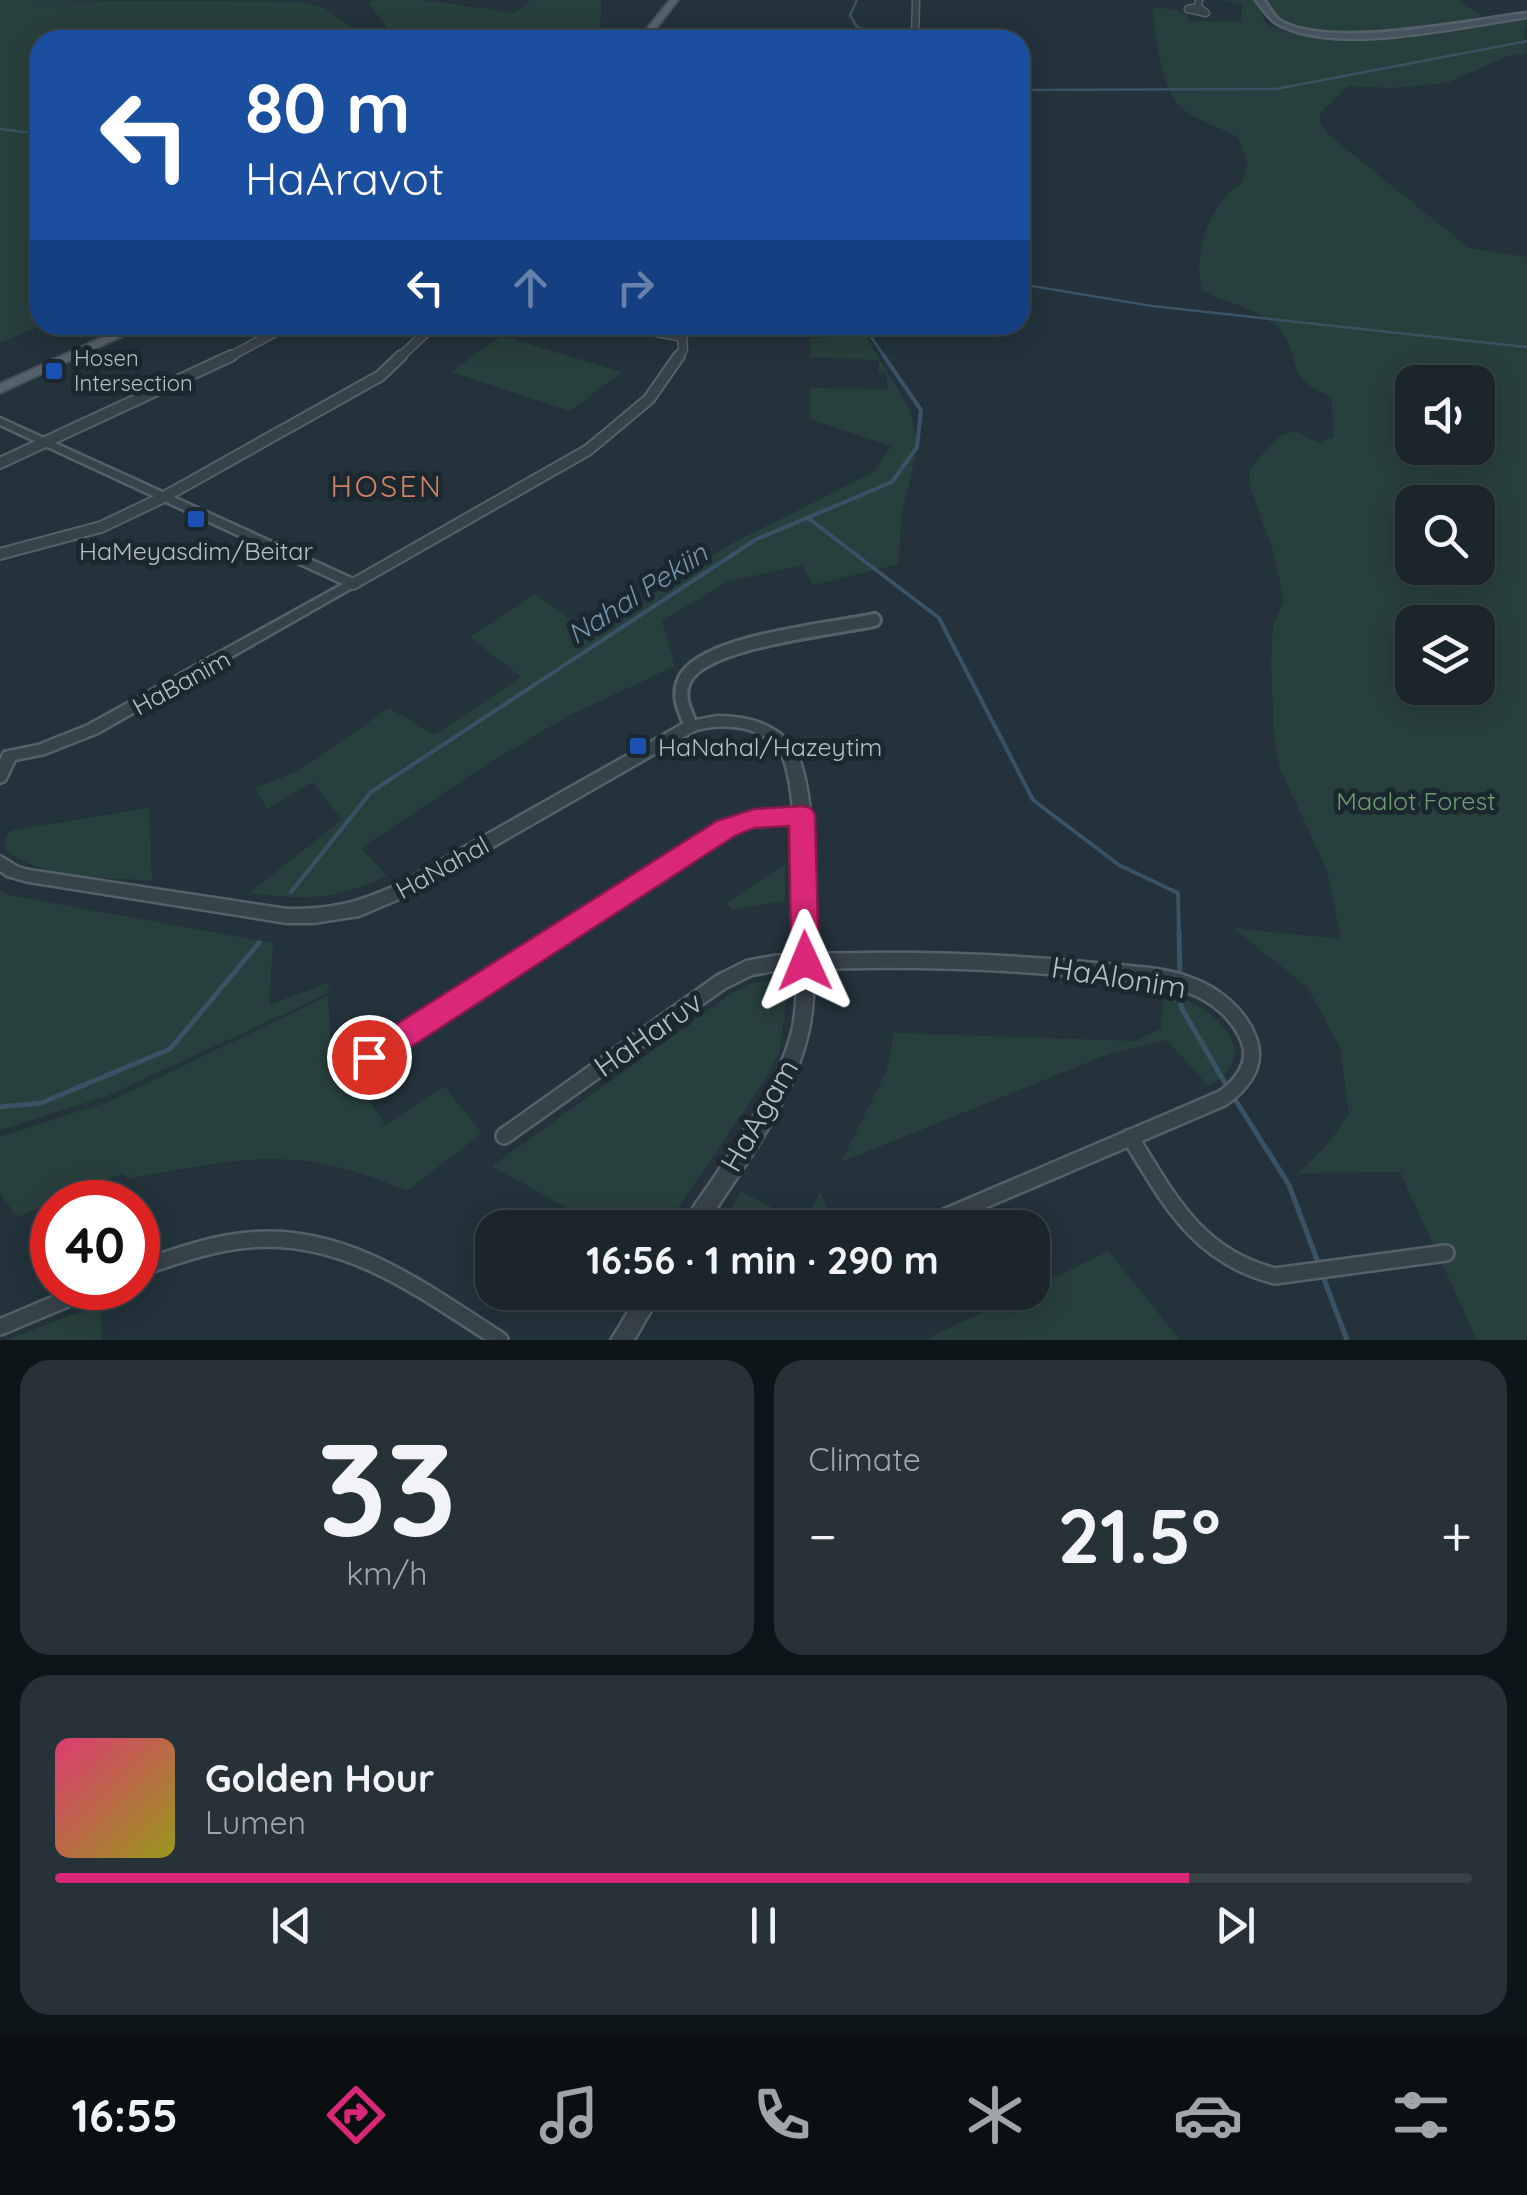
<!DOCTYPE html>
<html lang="en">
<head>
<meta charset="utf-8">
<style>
  body { margin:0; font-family:Quicksand,sans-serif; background:#273238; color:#f1f3f6; height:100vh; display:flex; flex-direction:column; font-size:38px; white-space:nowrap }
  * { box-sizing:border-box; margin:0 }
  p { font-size:32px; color:#9fa5a9 }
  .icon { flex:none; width:55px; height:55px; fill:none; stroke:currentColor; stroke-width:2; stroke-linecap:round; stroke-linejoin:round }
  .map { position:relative; height:1340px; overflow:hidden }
  .side { display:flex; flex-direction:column; gap:20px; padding:20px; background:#0e1518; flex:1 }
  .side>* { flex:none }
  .guide { position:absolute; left:30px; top:30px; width:1000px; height:305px; border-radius:30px; box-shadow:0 5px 25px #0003,0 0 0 2px #384348; background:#1a4fa0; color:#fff; overflow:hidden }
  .fabs { position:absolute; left:1395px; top:365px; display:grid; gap:20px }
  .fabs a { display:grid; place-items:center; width:100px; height:100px; border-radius:20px; background:#1a262c; box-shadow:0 5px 25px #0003,0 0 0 2px #384348; font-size:50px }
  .speed { position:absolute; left:30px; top:1180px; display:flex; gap:20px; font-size:50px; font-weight:700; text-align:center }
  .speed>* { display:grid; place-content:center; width:130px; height:130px; border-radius:50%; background:#1a262c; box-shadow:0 5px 25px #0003,0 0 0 2px #384348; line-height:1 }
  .speed .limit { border:15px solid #d22; background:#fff; color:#111 }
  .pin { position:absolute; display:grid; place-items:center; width:85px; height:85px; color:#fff; margin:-42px; border:5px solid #fff; border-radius:50%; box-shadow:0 2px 10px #0007 }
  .me { position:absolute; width:110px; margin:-55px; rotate:359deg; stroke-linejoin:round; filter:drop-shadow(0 0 8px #0008) }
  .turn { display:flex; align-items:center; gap:35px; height:210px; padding:0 50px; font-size:45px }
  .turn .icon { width:130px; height:130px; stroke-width:2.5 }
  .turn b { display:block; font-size:70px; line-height:85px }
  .lanes { display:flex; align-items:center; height:95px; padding:0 50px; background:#0003; justify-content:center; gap:50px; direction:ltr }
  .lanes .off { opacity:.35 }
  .big { font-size:75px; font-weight:700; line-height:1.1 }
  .side .card { flex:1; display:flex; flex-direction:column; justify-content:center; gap:15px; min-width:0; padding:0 35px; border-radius:30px; background:#273238 }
  .side .dial { align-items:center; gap:0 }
  .dial b { font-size:130px; line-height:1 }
  .song { display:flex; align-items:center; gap:30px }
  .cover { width:120px; height:120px; border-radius:15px; background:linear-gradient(135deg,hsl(340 70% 55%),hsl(60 70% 35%)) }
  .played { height:10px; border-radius:5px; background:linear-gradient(90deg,#db2777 80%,#384348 80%) }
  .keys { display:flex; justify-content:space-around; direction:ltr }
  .heat { display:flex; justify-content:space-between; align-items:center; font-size:55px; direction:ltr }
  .side .tiles { flex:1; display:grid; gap:20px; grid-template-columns:1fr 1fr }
  .card:last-child { grid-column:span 2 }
  .trip { position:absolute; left:475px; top:1210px; width:575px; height:100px; border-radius:30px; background:#1a262c; box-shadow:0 5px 25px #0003,0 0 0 2px #384348; font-weight:700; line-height:100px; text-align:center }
  .tabs { display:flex; height:160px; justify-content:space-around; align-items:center; background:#0a0f12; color:#9fa5a9 }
  .tabs .icon { width:70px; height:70px }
  .tabs .current { color:#db2777 }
  .tabs b { font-size:45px; color:#f1f3f6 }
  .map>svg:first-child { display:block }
  .green { fill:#28403d; fill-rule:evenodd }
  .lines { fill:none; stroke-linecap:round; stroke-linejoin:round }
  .stream-far2 { stroke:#395264; stroke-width:2.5 }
  .stream-far1 { stroke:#395264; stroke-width:4 }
  .stream { stroke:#395264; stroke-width:5 }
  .minor-far4-casing { stroke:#556169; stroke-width:9 }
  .minor-far3-casing { stroke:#556169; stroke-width:11 }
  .minor-far2-casing { stroke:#556169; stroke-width:14 }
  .minor-far1-casing { stroke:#556169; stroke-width:18 }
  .minor-casing { stroke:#556169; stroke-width:20 }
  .tertiary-casing { stroke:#556169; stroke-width:5 }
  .secondary-casing { stroke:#556169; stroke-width:5 }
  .primary-casing { stroke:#434f57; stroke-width:4 }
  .minor-far4 { stroke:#37434b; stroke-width:6 }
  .minor-far3 { stroke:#37434b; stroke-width:8 }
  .minor-far2 { stroke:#37434b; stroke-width:10 }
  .minor-far1 { stroke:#37434b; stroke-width:12 }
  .minor { stroke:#37434b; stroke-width:15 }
  .tertiary { fill:#37434b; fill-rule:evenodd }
  .secondary { fill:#45535e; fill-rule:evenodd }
  .primary { fill:#55626b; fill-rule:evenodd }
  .route { fill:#db2777; stroke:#8e194d; stroke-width:2.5 }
  .transit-dot { fill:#1a4fb4; stroke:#1c2830; stroke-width:4 }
  .labels { text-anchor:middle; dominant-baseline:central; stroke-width:10; stroke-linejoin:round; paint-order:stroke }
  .far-poi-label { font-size:22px; fill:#b3bec7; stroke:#1c2830; text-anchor:start }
  .poi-label { font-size:25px; fill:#b3bec7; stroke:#1c2830 }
  .street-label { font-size:25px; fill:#b3bec7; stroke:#1c2830 }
  .park-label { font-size:25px; fill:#719c74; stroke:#1c2830 }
  .water-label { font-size:28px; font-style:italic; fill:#7494aa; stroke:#1c2830 }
  .quarter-label { font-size:30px; letter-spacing:2.5px; fill:#d18164; stroke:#1c2830 }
  .near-street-label { font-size:30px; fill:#b3bec7; stroke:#1c2830 }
</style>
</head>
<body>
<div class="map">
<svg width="1527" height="1340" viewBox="0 0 1527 1340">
  <rect width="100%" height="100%" fill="#23323b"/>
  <path class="green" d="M 0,0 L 300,2 L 324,8 L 354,29 L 350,34 L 369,40 L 40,40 L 42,325 L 0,343 Z
    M 374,0 L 423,0 L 514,13 L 531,0 L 602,0 L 599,40 L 397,40 L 369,4 Z
    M 1223,0 L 1255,0 L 1266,24 C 1342,57 1447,28 1527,18 L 1524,32 L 1527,53 L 1505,57 L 1447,83 L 1393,88 L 1348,86 L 1320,113 L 1320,122 L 1330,136 L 1469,248 L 1527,257 L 1527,1340 L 1477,1340 L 1400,1172 L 1298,1173 L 1327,1145 L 1349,1114 L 1340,1047 L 1307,987 L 1233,928 L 1341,939 L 1327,870 L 1280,769 L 1274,736 L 1271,662 L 1273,625 L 1284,600 L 1273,551 L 1249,484 L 1250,470 L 1264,452 L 1278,437 L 1295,431 L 1318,443 L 1333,437 L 1332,397 C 1283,378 1304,363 1281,331 C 1264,309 1225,303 1202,291 C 1192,255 1210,202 1242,183 L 1248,165 L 1238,137 C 1220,128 1195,120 1180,107 C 1164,93 1151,27 1154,7 L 1187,12 L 1189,21 L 1241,22 L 1242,5 ZM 1412,382 L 1478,382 L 1478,448 L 1412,448 ZM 1412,502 L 1478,502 L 1478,568 L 1412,568 ZM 1412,622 L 1478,622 L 1478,688 L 1412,688 Z
    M 1267,0 L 1457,0 L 1484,16 C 1438,22 1282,60 1267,0 Z
    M 844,325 L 859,325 L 909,408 L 918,444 L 901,518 L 899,564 L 813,585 L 802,565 L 726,582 L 662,621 L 675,666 L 570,715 L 489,763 L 361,848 L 387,876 C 332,901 307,900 249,893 L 342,820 L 313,782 L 267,809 L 255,788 L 298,771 L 389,708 L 434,735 L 521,677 L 470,637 L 535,594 L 591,633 L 731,544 L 875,471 L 891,446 L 810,419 L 810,388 L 888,389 L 886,373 L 878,372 L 879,360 L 810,357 L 810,338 L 847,336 Z
    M 501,336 L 622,372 L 570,411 L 451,372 Z
    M 149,808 L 152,881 C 106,876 41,881 5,849 L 6,836 L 12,830 Z
    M 785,864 L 785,901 L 732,910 L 727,902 Z
    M 0,890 L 8,895 L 273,943 L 269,1005 L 330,982 L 327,994 L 107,1096 L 0,1130 Z
    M 778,978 L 788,990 L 779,1052 L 765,1080 L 665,1227 L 601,1227 L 492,1166 L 728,996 L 749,984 Z
    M 1164,993 C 1208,1002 1271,1052 1208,1086 L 1167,1040 L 1109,1054 L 841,1162 L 887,1070 L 894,1033 L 1135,1041 L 1161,1028 Z
    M 328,996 L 331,1040 L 385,1125 L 444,1086 L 482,1133 L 407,1191 C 295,1143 242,1158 127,1179 L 123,1173 L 17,1217 L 0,1193 L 0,1137 L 108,1102 Z
    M 741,1191 L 802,1224 L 820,1192 L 836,1227 L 719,1227 Z
    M 1108,1251 L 1180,1340 L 925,1340 L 1022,1293 L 1032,1292 L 1033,1288 Z
    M 101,1304 L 102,1340 L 6,1340 Z"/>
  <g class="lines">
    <path class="stream-far2" d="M 857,0 L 850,15 L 857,27 L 892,40
      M 1020,90 L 1276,89 L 1527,41
      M 0,129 L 40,134
      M 1020,284 L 1152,306 L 1527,347
      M 863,325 L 886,359"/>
    <path class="stream-far1" d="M 808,518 L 939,618 L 1033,800 L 1119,865 L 1178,893 L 1179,934
      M 291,892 L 371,792 L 755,540 L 892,482 L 917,447 L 921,410 L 884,356"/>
    <path class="stream" d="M 1179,931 L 1180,976
      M 1180,985 L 1181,1007 L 1228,1088
      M 1233,1096 L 1289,1185 L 1319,1265
      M 0,1107 L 41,1103 L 170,1049 L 259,943
      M 1322,1274 L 1347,1340"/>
    <g class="minor-far4-casing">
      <path id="minor-far4" d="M 1198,7 L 1206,13 L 1188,9 Z
        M 1198,7 L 1199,0
        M 915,40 L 916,0"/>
    </g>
    <g class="minor-far3-casing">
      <path id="minor-far3" d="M 620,325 L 683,337
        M 226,359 L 288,325
        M 398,359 L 434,325
        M 677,359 L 683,350 L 681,325"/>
    </g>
    <g class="minor-far2-casing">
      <path id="minor-far2" d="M 0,463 L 231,356
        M 0,554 L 101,527 L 164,497 L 380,376 L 401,356
        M 353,584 L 588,450 L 649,399 L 679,356"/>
    </g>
    <g class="minor-far1-casing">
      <path id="minor-far1" d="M 691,726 C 685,711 677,697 684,681 C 700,641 833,629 874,620
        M 561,934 L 726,828 L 763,817 L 802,815"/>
    </g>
    <g class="minor-casing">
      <path id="minor" d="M 369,1057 L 565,931
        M 504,1136 L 721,982 L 749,968 L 776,963 C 881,958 986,960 1090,970 C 1123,974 1158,973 1189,985 C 1215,994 1239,1014 1249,1040 C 1258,1065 1242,1084 1223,1098 L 919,1228
        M 1130,1137 C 1170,1201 1197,1256 1275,1276 L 1446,1253
        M 138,1269 C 174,1257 211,1243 249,1240 C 346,1231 423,1291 500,1340
        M 0,1327 L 93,1288"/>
    </g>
    <g class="tertiary-casing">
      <path id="tertiary" d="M 0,418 L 358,581 L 359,584 L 98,733 L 45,754 L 15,760 L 5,781 L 0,783 L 0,760 L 4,752 L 38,745 L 88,725 L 343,584 L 0,425 Z
        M 717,716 C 745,716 776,723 793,747 C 821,787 814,945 813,998 C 809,1083 748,1158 704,1228 L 682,1228 C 690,1209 704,1193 715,1176 C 741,1136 769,1096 786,1051 C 789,1041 793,1031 794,1021 C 801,978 802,781 779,750 C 760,725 724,723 696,730 L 411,894 L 359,916 L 313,923 L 287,923 L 29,882 L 7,876 L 0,871 L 0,856 L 18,867 L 29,870 L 287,909 C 334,909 357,903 399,884 L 686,722 Z
        M 640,1292 L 662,1292 L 634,1340 L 611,1340 Z"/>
    </g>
    <g class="secondary-casing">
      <path id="secondary" d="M 1256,0 L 1264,0 C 1268,5 1273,15 1278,19 C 1322,51 1472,20 1527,13 L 1527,17 C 1461,26 1335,57 1276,23 C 1268,18 1262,8 1256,0 Z"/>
    </g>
    <g class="primary-casing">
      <path id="primary" d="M 670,0 L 678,0 L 647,40 L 638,40 Z
        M 130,325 L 146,325 L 0,393 L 0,384 Z"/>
    </g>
    <use href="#minor-far4" class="minor-far4"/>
    <use href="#minor-far3" class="minor-far3"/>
    <use href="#minor-far2" class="minor-far2"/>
    <use href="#minor-far1" class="minor-far1"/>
    <use href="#minor" class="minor"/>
    <use href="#tertiary" class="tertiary"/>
    <use href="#secondary" class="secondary"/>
    <use href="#primary" class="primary"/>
  </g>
  <path class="route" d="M 802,806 L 811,808 L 815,815 L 819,961 L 815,969 L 805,973 L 795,969 L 791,961 L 789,826 L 754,828 L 736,835 L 380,1067 L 369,1071 L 359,1067 L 354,1057 L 359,1048 L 717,821 L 754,809 Z"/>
  <g class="transit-dot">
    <rect x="44" y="361" width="20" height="20" rx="5"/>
    <rect x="186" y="509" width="20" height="20" rx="5"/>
    <rect x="628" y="736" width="20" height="20" rx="5"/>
  </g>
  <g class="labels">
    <g class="far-poi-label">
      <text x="74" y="358">Hosen<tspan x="74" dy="25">Intersection</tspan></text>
    </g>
    <g class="poi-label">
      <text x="196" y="550">HaMeyasdim/Beitar</text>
      <text x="658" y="746" text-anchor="start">HaNahal/Hazeytim</text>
    </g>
    <g class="street-label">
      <text transform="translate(181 682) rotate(-29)">HaBanim</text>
      <text transform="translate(442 867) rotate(-29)">HaNahal</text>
    </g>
    <g class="park-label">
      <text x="1416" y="800">Maalot Forest</text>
    </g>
    <g class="water-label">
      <text transform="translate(637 593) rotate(-33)">Nahal Pekiin</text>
    </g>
    <g class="quarter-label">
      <text x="387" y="486">HOSEN</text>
    </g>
    <g class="near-street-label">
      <text transform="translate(1119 977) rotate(9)">HaAlonim</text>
      <text transform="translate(648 1034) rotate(-35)">HaHaruv</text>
      <text transform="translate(759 1115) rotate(-60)">HaAgam</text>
    </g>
  </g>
</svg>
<div class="fabs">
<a><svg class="icon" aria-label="sound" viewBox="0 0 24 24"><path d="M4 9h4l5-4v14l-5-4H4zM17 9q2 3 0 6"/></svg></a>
<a><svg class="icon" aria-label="search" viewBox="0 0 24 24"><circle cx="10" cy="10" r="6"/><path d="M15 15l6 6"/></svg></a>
<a><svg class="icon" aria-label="layers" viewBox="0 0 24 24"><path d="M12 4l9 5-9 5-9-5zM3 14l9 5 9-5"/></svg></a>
</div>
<div class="speed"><div class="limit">40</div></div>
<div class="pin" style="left:369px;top:1057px;background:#d93025"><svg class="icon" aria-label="arrive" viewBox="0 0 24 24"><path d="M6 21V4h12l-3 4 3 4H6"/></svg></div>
<svg class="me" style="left:805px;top:961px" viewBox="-20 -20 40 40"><path d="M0-17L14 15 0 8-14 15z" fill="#db2777" stroke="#fff" stroke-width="4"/></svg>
<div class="trip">16:56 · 1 min · 290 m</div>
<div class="guide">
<div class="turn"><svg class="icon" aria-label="left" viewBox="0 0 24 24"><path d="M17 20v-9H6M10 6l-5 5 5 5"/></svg><div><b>80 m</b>HaAravot</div></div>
<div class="lanes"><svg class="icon" aria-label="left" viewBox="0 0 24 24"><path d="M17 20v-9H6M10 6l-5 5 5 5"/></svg><svg class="icon off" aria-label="ahead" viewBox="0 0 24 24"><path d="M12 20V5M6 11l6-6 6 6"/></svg><svg class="icon off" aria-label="right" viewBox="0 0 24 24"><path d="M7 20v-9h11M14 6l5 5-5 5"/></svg></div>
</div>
</div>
<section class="side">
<div class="tiles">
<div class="card dial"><b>33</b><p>km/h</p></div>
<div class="card"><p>Climate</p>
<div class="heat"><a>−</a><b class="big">21.5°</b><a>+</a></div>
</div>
<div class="card">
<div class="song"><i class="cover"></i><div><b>Golden Hour</b><p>Lumen</p></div></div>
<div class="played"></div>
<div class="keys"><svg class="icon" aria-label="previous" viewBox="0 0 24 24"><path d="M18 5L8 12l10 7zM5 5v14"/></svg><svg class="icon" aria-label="pause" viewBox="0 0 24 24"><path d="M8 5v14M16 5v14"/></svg><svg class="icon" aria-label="next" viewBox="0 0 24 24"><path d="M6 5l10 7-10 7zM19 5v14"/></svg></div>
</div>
</div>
</section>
<nav class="tabs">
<b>16:55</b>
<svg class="icon current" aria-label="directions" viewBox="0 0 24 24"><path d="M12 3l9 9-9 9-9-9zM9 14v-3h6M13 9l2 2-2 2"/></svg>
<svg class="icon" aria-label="music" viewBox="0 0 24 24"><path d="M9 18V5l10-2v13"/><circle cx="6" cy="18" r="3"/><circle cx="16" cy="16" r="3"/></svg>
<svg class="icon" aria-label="phone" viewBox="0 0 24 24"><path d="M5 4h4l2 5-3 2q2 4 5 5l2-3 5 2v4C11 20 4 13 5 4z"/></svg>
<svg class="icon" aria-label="climate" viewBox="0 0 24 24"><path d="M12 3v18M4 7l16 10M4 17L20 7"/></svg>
<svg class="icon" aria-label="car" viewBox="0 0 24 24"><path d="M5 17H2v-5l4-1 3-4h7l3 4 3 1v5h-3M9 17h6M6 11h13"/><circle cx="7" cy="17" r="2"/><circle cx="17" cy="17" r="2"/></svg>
<svg class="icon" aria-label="filters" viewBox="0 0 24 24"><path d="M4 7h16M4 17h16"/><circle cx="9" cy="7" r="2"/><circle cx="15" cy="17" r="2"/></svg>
</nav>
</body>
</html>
